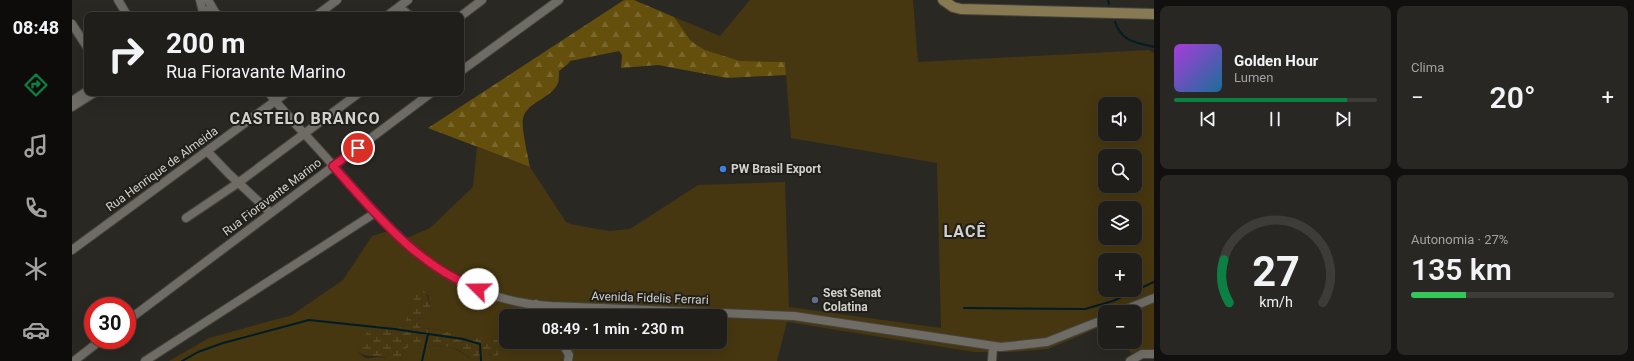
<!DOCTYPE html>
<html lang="pt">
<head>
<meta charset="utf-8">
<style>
  body { margin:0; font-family:Roboto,sans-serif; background:#282723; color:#f1f3f6; height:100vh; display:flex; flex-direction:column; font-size:15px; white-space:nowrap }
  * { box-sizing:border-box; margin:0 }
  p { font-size:13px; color:#a2a2a2 }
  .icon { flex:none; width:22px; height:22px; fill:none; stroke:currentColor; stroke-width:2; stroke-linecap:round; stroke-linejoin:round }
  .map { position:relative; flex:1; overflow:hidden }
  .panel { display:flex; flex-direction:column; gap:6px; padding:6px; background:#12100e; width:480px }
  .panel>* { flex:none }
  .banner { position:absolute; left:12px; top:12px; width:380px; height:84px; border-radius:8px; box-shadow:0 4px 16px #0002,0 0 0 1px #3d3c39; background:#201e1a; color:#f1f3f6; overflow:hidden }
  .fabs { position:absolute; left:1026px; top:97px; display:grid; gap:8px }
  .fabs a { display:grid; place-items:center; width:44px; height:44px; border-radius:8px; background:#201e1a; box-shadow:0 4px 16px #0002,0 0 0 1px #3d3c39; font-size:20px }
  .speed { position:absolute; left:12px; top:297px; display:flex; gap:8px; font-size:20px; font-weight:700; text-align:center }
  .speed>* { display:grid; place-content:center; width:52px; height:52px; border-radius:50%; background:#201e1a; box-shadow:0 4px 16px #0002,0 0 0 1px #3d3c39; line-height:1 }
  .speed .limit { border:6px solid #d22; background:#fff; color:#111 }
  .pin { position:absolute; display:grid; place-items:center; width:34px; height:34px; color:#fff; margin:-17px; border:2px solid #fff; border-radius:50%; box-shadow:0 1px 4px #0007 }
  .me { position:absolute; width:44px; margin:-22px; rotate:292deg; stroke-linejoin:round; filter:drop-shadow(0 0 3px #0008) }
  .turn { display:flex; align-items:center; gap:14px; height:84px; padding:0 16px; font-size:18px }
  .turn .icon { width:52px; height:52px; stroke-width:2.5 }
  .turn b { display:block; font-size:28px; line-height:34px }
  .big { font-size:30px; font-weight:600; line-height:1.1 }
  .panel .widget { flex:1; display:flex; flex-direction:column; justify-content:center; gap:6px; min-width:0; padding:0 14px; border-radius:8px; background:#282723 }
  .panel .dial { align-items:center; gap:0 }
  .dial svg { height:104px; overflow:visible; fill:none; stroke:#3d3c39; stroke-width:7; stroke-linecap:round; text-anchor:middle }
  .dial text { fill:#f1f3f6; stroke:none }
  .song { display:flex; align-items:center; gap:12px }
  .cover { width:48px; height:48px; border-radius:6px; background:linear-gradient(135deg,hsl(280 70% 55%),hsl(200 70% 35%)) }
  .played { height:4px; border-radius:2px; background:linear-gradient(90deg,#0b8043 85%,#3d3c39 85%) }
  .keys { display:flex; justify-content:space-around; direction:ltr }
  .heat { display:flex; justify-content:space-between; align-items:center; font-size:22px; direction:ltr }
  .charge { height:6px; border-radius:3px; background:linear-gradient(90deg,#34c759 27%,#3d3c39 0) }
  .panel .tiles { flex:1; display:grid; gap:6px; grid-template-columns:repeat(2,1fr) }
  .trip { position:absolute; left:427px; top:309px; width:228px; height:40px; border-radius:8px; background:#201e1a; box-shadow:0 4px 16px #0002,0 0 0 1px #3d3c39; font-weight:600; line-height:40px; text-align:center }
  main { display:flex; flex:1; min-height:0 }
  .menu { display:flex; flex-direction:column; width:72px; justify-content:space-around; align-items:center; background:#0d0c0a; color:#a2a2a2 }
  .menu .icon { width:28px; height:28px }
  .menu .current { color:#0b8043 }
  .menu b { font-size:18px; color:#f1f3f6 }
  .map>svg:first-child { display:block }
  .grass { fill:#463710; fill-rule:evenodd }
  .forest { fill:url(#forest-firs) }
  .wetland { fill:url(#wetland-marsh) }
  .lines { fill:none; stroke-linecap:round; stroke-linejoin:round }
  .stream { stroke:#001c26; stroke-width:2 }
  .street-casing { stroke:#45433e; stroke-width:10 }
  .secondary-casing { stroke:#45433e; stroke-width:12 }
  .street { stroke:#6f6c66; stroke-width:8 }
  .secondary { stroke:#877952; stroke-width:10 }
  .route-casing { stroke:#92132f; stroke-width:10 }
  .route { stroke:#e11d48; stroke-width:7 }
  .shop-dot { fill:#3f7fe0; stroke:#211f19; stroke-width:1.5 }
  .service-dot { fill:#5c6f8a; stroke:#211f19; stroke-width:1.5 }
  .labels { text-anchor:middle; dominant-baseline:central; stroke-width:4; stroke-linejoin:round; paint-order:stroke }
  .street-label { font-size:12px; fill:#d2d1cd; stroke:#211f19 }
  .poi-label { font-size:12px; font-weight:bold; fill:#d2d1cd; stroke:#211f19; text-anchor:start }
  .district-label { font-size:16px; font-weight:bold; letter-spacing:1px; fill:#d2d1cd; stroke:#211f19 }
</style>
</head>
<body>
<main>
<nav class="menu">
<b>08:48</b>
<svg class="icon current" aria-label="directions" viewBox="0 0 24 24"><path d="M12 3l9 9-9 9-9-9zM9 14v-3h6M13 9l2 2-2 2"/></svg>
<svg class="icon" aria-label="music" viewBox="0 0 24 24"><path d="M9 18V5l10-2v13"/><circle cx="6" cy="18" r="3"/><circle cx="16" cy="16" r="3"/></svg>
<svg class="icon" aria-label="phone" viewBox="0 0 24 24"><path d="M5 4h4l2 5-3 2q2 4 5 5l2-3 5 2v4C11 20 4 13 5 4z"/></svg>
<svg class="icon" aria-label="climate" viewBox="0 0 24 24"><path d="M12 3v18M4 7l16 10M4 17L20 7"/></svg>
<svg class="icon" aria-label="car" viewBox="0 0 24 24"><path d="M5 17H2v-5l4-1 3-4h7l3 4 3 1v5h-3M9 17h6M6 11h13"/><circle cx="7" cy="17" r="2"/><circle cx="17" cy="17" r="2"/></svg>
</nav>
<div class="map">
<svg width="1082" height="361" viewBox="0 0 1082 361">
  <defs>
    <pattern id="forest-firs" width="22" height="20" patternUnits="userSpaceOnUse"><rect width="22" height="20" fill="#654f0c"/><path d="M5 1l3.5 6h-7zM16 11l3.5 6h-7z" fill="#7a672e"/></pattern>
    <pattern id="wetland-marsh" width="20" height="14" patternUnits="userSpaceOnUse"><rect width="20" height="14" fill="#463710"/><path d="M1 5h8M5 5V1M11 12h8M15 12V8" fill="none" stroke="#605332"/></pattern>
  </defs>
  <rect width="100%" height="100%" fill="#2a2823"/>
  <path class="grass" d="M 678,0 L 841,0 L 846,62 L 1076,50 L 1082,53 L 1082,350 L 1069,350 L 1059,354 L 1053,342 L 1063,342 L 1063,312 L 1033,312 L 1033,325 L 976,349 L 940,352 L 902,352 L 715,322 L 705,361 L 329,361 C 330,357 330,352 333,349 C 342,342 376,345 386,350 C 390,352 393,355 397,358 L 415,354 L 420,356 L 409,339 L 398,337 L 387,339 L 382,333 L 348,327 L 345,321 L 347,319 L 354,317 L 359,310 L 356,295 L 343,294 L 332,325 L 324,329 L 314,326 C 302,332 289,336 286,351 C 294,361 295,358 307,357 C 310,357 314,359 317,359 L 318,361 L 97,361 L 137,338 L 220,315 L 271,280 L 300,236 L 313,232 L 335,238 L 358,228 L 401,187 L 405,147 L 458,167 L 494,222 L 498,224 L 537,231 L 558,229 L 626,185 L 713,182 L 717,307 L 869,328 L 865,163 L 719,138 L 713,62 L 668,61 L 633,50 L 619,41 L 602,17 L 648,36 ZM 1033,104 L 1063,104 L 1063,134 L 1033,134 ZM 1033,156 L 1063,156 L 1063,186 L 1033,186 ZM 1033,208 L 1063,208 L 1063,238 L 1033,238 ZM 1033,260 L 1063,260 L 1063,290 L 1033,290 ZM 434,316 L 648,316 L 648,342 L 434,342 Z"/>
  <path class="forest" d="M 552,0 L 562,0 L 602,17 L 619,41 L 633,50 L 668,61 L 713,62 L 714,75 L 655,78 L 586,65 L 549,68 L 550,55 L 547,51 L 498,61 L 496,64 L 487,71 C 487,75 487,80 486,83 C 479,99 456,101 451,118 C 449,127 456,156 458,167 L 356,128 Z"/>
  <path class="wetland" d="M 351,289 C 354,292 361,309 358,313 C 356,317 350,318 346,319 L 346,324 L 348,327 L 382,333 L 387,339 L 398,337 L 432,341 L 435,346 L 434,349 L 425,356 L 415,354 L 401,359 C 395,357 392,353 387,350 C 377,345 343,342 333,349 C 330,352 330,357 329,361 L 318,361 C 307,351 297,361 286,351 C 288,342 297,325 308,325 C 313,325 318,328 324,329 L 332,325 L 343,294 Z"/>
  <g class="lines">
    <path class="stream" d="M 1036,0 L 1037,4
      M 1043,22 C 1050,42 1063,42 1082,47
      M 892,308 L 1013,309 L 1041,301 L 1082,282
      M 110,361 L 126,352 L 151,343 L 237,320 L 322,329 L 391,339 L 408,344 L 409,361
      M 350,361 L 356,334"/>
    <g class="street-casing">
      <path id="street" d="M 46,0 L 55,15
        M 128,0 L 131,12
        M 136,0 L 143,12
        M 327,7 L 337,15
        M 129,15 C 134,8 141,9 146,15
        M 245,15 L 265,0
        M 316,15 L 336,0
        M 389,16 L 410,0
        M 0,24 L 15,47
        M 389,71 L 487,0
        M 197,93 C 218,120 243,144 265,170 C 320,232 366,288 452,303 C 461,305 470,305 479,306 L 722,316 L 929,347 L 975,342 L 1033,319
        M 0,101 L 15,91
        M 0,107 L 22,93
        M 135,151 L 157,174 L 199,213
        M 114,218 L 166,183 L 287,93
        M 0,250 L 214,93
        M 464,304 L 472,316
        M 1047,312 L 1082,298
        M 55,321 L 359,93
        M 490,342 L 497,355 L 496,361
        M 2,361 L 29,340
        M 73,361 L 303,213
        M 920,361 L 921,347
        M 1058,361 L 1070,354 L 1082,354"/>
    </g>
    <g class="secondary-casing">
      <path id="secondary" d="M 871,0 L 881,7 L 889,9 L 1082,14"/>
    </g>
    <use href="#street" class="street"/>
    <use href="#secondary" class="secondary"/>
  </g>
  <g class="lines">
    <g class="route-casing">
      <path id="route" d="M 286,148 L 261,166 C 304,214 344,265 406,289"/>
    </g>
    <use href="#route" class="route"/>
  </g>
  <circle class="shop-dot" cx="651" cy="169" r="4"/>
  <circle class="service-dot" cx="743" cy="300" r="4"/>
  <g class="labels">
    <g class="street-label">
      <text transform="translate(90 169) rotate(-36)">Rua Henrique de Almeida</text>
      <text transform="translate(200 197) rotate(-37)">Rua Fioravante Marino</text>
      <text transform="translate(578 298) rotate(2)">Avenida Fidelis Ferrari</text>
    </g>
    <g class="poi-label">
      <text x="659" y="169">PW Brasil Export</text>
      <text x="751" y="293">Sest Senat<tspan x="751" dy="14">Colatina</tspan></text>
    </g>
    <g class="district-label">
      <text x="233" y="118">CASTELO BRANCO</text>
      <text x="893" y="231">LACÊ</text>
    </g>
  </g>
</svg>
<div class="fabs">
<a><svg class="icon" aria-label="sound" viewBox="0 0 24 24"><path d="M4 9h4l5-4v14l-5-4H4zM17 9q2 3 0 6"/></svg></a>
<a><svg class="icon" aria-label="search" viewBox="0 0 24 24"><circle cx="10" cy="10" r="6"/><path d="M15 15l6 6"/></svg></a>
<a><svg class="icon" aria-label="layers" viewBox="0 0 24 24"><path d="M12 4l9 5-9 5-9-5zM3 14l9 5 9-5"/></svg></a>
<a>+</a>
<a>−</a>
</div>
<div class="speed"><div class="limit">30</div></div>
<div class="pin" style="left:286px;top:148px;background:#d93025"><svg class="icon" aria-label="arrive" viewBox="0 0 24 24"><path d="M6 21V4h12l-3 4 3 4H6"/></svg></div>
<svg class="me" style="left:406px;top:289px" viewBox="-20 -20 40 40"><circle r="19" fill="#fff"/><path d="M0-13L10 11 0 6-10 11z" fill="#e11d48"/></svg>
<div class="trip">08:49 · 1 min · 230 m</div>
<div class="banner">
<div class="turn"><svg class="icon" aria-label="right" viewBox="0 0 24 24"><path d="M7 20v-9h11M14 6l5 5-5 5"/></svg><div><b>200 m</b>Rua Fioravante Marino</div></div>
</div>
</div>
<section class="panel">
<div class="tiles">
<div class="widget">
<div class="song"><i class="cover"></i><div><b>Golden Hour</b><p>Lumen</p></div></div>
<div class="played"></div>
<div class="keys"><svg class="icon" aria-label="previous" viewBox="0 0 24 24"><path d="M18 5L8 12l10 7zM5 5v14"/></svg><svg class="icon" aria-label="pause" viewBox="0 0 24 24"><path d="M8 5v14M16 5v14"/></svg><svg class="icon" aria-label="next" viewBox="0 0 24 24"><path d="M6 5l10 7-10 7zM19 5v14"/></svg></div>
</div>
<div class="widget"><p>Clima</p>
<div class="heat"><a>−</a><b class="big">20°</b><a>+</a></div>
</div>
<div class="widget dial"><svg viewBox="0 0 100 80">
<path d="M14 69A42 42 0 1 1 86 69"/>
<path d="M14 69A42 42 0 0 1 10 36" stroke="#0b8043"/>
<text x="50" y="56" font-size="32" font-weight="700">27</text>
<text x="50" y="72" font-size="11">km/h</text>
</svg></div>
<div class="widget"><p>Autonomia · 27%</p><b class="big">135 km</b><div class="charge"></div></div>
</div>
</section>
</main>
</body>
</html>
